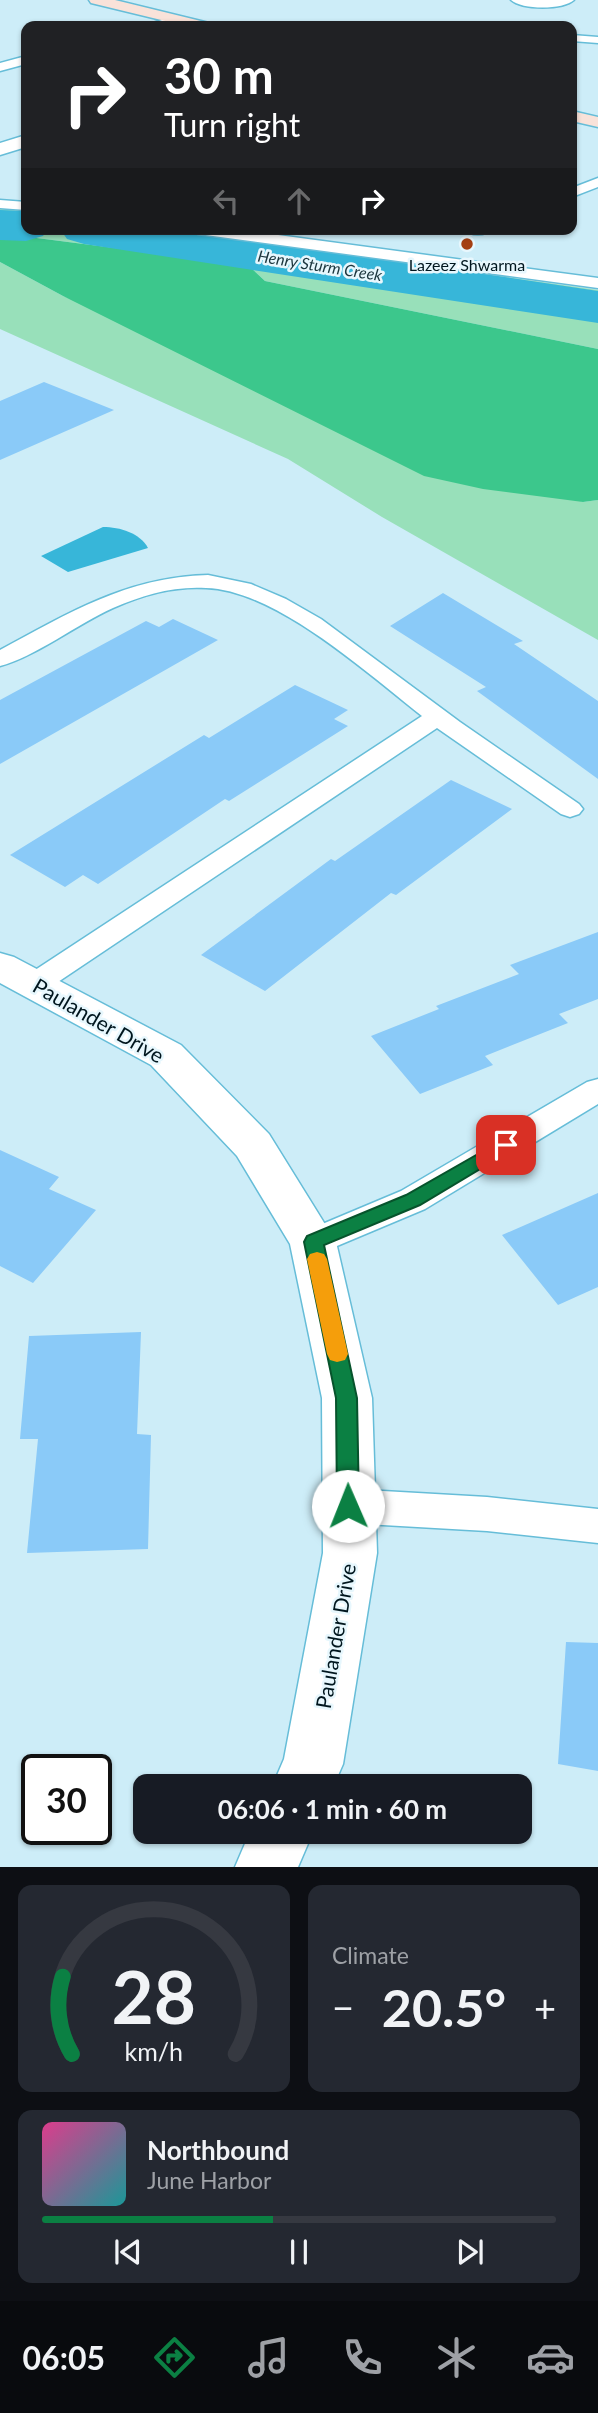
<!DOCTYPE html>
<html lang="en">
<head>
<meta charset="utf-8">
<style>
  body { margin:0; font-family:Lato,sans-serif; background:#242831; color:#f1f3f6; height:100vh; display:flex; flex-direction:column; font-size:26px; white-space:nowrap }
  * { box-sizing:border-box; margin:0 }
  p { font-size:23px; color:#9ea1a6 }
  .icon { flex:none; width:38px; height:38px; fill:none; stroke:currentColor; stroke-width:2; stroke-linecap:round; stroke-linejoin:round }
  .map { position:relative; height:1867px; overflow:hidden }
  .panel { display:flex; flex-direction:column; gap:18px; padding:18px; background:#0d0f14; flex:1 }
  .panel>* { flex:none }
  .banner { position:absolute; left:21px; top:21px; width:556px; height:214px; border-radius:14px; box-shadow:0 2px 5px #0004; background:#202124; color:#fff; overflow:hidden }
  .speed { position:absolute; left:21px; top:1754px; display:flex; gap:14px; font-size:35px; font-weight:700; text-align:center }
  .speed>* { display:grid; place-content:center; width:91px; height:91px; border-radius:50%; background:#171b24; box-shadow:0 2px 5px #0004; line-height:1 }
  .speed .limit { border:4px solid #111; border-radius:10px; background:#fff; color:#111 }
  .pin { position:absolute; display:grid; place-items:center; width:60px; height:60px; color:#fff; margin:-30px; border-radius:14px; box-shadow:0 4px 10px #0006 }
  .me { position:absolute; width:77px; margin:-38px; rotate:359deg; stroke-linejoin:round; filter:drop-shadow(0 0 5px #0008) }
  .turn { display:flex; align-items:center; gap:24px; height:147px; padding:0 28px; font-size:32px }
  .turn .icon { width:91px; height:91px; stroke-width:2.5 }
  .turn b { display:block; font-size:49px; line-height:60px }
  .lanes { display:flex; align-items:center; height:66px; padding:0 28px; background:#0003; justify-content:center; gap:35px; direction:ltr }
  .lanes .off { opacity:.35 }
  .big { font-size:52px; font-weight:700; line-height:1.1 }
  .panel .card { flex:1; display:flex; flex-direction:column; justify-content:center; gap:10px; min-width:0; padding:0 24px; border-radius:14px; background:#242831 }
  .panel .dial { align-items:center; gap:0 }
  .dial svg { height:182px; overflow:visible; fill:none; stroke:#363941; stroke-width:7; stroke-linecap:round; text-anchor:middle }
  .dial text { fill:#f1f3f6; stroke:none }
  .song { display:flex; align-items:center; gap:21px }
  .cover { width:84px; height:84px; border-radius:10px; background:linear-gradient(135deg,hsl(330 70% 55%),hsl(180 70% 35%)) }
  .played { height:7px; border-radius:4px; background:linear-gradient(90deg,#0b8043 45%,#363941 45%) }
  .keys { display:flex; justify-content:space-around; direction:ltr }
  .heat { display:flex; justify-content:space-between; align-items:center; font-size:38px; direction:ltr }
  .panel .tiles { flex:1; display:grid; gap:18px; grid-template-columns:1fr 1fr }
  .card:last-child { grid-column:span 2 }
  .trip { position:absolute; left:133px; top:1774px; width:399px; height:70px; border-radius:14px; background:#171b24; box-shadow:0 2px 5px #0004; font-weight:700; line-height:70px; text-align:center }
  .tab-bar { display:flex; height:112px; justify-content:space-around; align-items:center; background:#090b0e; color:#9ea1a6 }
  .tab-bar .icon { width:49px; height:49px }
  .tab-bar .current { color:#0b8043 }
  .tab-bar b { font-size:32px; color:#f1f3f6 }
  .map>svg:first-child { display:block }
  .green { fill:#98e0ba }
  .forest { fill:#3cc78c }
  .water { fill:#37b6d9 }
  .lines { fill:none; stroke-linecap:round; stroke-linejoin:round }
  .river { fill:#37b6d9; fill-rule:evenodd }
  .building { fill:#8acaf8 }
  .lane-casing { stroke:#66bdd8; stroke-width:3 }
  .street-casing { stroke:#66bdd8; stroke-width:3 }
  .secondary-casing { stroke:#66bdd8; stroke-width:3 }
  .lane { fill:#fff; fill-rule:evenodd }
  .street { fill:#fff; fill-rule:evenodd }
  .secondary { fill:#f9e2d9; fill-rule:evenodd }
  .route { fill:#0b8043; stroke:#07532c; stroke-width:2 }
  .slow { fill:#f59e0b }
  .poi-dot { fill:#a43f12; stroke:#e7f7fd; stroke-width:2.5 }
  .labels { text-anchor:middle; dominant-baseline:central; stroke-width:5; stroke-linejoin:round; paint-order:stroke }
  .far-poi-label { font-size:16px; fill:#00161e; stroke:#e7f7fd }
  .far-water-label { font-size:16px; font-style:italic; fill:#1c363e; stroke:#e7f7fd }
  .near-street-label { font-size:21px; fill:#00161e; stroke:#e7f7fd }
</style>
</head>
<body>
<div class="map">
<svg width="598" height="1867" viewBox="0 0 598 1867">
  <rect width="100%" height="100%" fill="#cdedf8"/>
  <path class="green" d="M 0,208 L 26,211 L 26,229 L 165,229 L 598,290 L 598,349 L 265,281 L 248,265 L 21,236 L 0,237 Z
    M 0,262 L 63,296 L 583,502 L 598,500 L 598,640 L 382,517 L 288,459 L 0,329 Z"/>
  <path class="forest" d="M 21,236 L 248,265 L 265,281 L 598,349 L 598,500 L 583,502 L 483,489 L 424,476 L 63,296 L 0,262 L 0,237 Z"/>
  <path class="water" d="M 103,527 C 120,527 140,533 148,548 L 68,572 L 41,556 Z"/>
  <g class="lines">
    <path class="river" d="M 0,210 L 26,211 L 26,229 L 48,229 L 43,236 L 26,241 L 0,240 Z
      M 60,229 L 184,229 L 598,291 L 598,323 L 84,244 L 67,239 Z"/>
  </g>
  <path class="building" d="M 44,382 L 114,410 L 0,460 L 0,401 Z
    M 443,593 L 523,641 L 514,644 L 598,701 L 598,779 L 477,691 L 486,687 L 390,626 Z
    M 173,619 L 218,640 L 0,764 L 0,700 L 146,621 L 159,627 Z
    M 295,685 L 348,710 L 334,719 L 348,726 L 229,801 L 225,799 L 98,884 L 83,875 L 65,887 L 10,855 L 204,735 L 209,738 Z
    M 451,780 L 512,809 L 396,895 L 391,893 L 265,991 L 201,955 L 331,859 L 335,861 Z
    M 598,932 L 598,999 L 559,1014 L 568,1023 L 485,1056 L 493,1065 L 420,1094 L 371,1036 L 439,1009 L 436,1006 L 519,974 L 510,965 Z
    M 0,1150 L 59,1177 L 49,1189 L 96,1210 L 33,1283 L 0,1266 Z
    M 598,1193 L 598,1287 L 558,1305 L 502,1235 Z
    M 141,1332 L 137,1434 L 151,1435 L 148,1549 L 27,1553 L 38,1439 L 20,1439 L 29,1336 Z
    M 566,1642 L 598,1643 L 598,1771 L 558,1764 Z"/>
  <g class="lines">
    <g class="lane-casing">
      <path id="lane" d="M 175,16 L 179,17 L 179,21 L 161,26 L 143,26 Z
        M 572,35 L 598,37 L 598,43 L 572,41 Z
        M 26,56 L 26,64 L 0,71 L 0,63 Z
        M 598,178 L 598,187 L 572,197 L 572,188 Z
        M 0,200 L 26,202 L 26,210 L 0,208 Z
        M 191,229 L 233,229 L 598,278 L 598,288 L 198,234 Z
        M 464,229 L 492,229 C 486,236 470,236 464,229 Z
        M 208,575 L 251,584 L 286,599 L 321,619 L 460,722 L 579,804 L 583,809 L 579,814 L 570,817 L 561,814 L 437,728 L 46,990 L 36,993 L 26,990 L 22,983 L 26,976 L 422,716 C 368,674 276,590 206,588 C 173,586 143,595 113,608 C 79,623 33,658 0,666 L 0,650 C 69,613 127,577 208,575 Z
        M 598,1079 L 598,1104 L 425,1209 L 325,1251 L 313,1255 L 301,1251 L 296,1242 L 301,1233 L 401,1191 L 587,1082 Z
        M 348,1489 L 487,1497 L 598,1509 L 598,1543 L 487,1531 L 348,1523 L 334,1518 L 329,1506 L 334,1494 Z"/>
    </g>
    <g class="street-casing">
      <path id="street" d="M 511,0 L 574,0 C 563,10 522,10 511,0 Z
        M 26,135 L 26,147 L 0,155 L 0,143 Z
        M 0,953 L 14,957 L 181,1045 L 269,1134 L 336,1242 L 372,1398 L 377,1553 L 343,1764 L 333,1787 L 272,1787 L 284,1759 L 323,1553 L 322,1398 L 290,1244 L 237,1156 L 151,1065 L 0,983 Z
        M 250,1832 L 313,1832 L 298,1867 L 235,1867 Z"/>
    </g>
    <g class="secondary-casing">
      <path id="secondary" d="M 89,0 L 115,0 L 209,23 L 212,26 L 186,26 L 91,3 Z
        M 572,111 L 598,117 L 598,127 L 572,121 Z"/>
    </g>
    <use href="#lane" class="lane"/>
    <use href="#street" class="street"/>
    <use href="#secondary" class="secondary"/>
  </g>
  <path class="route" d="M 506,1138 L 512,1140 L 515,1145 L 512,1150 L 420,1205 L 324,1245 L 357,1398 L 359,1506 L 356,1513 L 348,1516 L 341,1513 L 337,1506 L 336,1398 L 304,1242 L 307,1236 L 406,1195 Z"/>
  <path class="slow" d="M 317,1252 L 324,1254 L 327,1259 L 348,1354 L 345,1360 L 337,1362 L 330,1360 L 327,1354 L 307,1259 L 310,1254 Z"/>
  <circle class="poi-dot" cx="467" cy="244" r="7"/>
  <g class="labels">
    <g class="far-poi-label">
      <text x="467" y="264">Lazeez Shwarma</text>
    </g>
    <g class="far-water-label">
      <text transform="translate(320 265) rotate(9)">Henry Sturm Creek</text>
    </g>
    <g class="near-street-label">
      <text transform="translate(99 1020) rotate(30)">Paulander Drive</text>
      <text transform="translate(335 1636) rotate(-80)">Paulander Drive</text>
    </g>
  </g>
</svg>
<div class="speed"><div class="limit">30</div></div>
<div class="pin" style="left:506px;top:1145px;background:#d93025"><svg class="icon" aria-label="arrive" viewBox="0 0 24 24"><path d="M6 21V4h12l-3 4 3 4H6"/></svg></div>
<svg class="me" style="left:348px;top:1506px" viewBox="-20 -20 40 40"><circle r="19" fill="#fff"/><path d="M0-13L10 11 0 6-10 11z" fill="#0b8043"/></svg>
<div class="trip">06:06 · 1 min · 60 m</div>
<div class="banner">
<div class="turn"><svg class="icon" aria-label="right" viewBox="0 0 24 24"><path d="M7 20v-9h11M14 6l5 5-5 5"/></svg><div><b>30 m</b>Turn right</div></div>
<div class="lanes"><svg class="icon off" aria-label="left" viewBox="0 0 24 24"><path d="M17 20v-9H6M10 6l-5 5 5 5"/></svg><svg class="icon off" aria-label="ahead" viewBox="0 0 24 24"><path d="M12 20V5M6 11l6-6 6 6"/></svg><svg class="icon" aria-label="right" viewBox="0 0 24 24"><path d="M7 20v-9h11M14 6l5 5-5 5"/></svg></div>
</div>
</div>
<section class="panel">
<div class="tiles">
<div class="card dial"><svg viewBox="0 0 100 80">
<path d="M14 69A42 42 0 1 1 86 69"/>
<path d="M14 69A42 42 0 0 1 10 35" stroke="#0b8043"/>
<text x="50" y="56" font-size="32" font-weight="700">28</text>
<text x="50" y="72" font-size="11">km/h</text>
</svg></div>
<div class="card"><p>Climate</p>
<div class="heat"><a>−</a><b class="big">20.5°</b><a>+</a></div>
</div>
<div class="card">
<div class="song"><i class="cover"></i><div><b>Northbound</b><p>June Harbor</p></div></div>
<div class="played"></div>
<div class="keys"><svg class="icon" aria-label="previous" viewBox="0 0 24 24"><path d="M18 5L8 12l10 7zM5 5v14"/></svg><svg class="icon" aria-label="pause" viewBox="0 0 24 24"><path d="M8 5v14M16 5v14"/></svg><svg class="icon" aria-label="next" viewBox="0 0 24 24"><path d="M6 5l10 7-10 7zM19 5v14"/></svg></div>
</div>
</div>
</section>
<nav class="tab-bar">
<b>06:05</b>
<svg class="icon current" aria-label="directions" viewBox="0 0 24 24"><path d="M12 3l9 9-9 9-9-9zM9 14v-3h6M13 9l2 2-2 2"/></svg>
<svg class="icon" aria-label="music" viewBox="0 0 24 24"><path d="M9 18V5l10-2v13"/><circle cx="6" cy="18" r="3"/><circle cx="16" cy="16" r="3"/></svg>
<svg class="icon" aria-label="phone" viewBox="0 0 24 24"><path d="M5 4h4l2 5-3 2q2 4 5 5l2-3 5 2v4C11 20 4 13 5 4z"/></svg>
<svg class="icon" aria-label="climate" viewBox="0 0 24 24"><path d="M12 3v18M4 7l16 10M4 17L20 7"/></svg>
<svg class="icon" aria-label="car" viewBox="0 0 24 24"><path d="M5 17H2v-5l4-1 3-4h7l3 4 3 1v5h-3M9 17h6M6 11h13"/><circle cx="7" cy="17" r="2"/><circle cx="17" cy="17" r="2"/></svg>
</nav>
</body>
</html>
